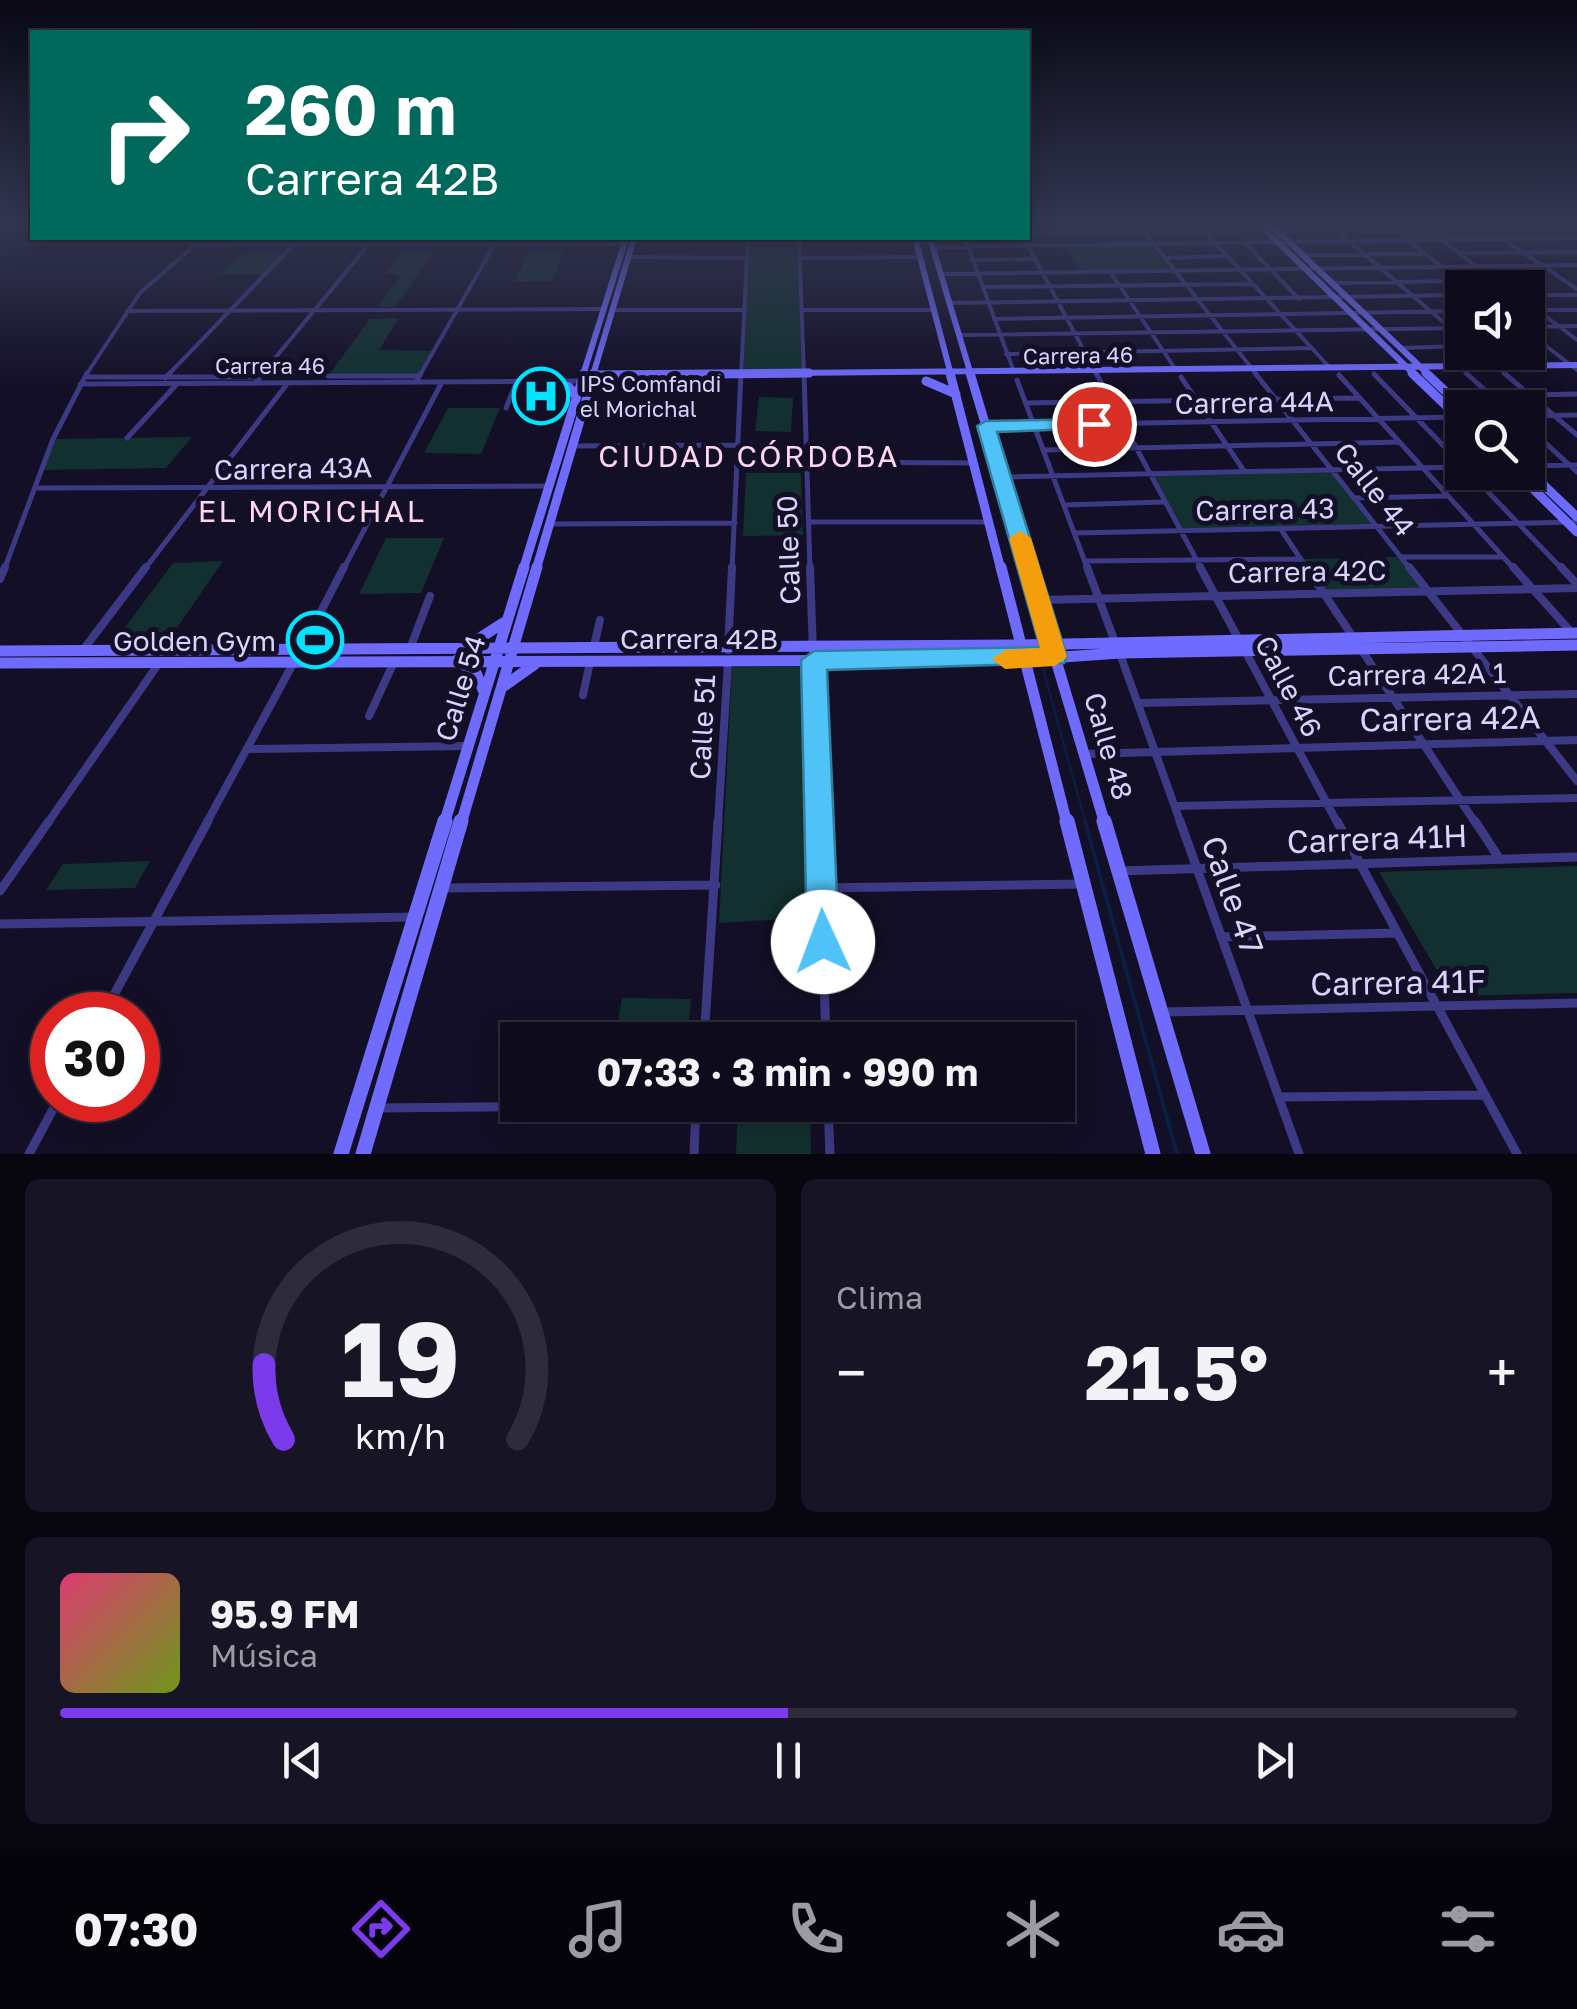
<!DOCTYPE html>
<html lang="es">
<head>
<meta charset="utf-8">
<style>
  body { margin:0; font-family:"Golos Text",sans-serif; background:#171425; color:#f1f3f6; height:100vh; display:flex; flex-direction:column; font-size:38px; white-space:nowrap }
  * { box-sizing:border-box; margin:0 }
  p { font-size:32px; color:#9b9ba3 }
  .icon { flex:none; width:55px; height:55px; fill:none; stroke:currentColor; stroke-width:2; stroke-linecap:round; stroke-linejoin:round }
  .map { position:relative; height:1154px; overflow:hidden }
  .drawer { display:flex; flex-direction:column; gap:25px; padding:25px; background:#08060f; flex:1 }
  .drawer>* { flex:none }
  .top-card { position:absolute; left:30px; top:30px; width:1000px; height:210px; border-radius:0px; box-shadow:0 5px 25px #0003,0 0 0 2px #2e2b3b; background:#00695c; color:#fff; overflow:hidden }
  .buttons { position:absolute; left:1445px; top:270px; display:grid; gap:20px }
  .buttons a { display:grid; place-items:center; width:100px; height:100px; border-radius:0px; background:#0e0b1c; box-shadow:0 5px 25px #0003,0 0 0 2px #2e2b3b; font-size:50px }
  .speed { position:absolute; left:30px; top:992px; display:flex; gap:20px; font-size:50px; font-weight:700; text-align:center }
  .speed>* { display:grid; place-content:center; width:130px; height:130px; border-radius:50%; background:#0e0b1c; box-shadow:0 5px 25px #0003,0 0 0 2px #2e2b3b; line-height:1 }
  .speed .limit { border:15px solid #d22; background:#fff; color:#111 }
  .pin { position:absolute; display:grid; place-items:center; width:85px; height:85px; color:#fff; margin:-42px; border:5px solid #fff; border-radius:50%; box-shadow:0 2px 10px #0007 }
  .me { position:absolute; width:110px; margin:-55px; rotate:358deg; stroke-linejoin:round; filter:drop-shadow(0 0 8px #0008) }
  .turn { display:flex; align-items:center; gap:35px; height:210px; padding:0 50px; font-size:45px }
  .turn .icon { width:130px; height:130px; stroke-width:2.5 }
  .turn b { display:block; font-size:70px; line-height:85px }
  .big { font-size:75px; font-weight:700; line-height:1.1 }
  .drawer .widget { flex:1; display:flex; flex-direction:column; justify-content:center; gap:15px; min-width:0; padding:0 35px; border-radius:15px; background:#171425 }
  .drawer .dial { align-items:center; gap:0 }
  .dial svg { height:260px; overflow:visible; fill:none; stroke:#2e2b3b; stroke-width:7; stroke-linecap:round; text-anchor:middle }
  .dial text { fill:#f1f3f6; stroke:none }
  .song { display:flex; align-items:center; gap:30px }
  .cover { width:120px; height:120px; border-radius:15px; background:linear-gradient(135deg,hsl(340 70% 55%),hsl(80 70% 35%)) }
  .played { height:10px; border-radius:5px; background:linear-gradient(90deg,#7c3aed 50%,#2e2b3b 50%) }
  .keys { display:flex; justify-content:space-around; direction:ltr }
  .heat { display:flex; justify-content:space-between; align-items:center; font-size:55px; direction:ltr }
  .drawer .tiles { flex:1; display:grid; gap:25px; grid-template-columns:1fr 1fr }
  .widget:last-child { grid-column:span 2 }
  .trip { position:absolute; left:500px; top:1022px; width:575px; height:100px; border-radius:0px; background:#0e0b1c; box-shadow:0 5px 25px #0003,0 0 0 2px #2e2b3b; font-weight:700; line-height:100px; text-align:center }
  .tabs { display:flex; height:160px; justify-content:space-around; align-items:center; background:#06040b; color:#9b9ba3 }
  .tabs .icon { width:70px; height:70px }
  .tabs .current { color:#7c3aed }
  .tabs b { font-size:45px; color:#f1f3f6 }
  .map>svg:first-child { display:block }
  .green { fill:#12302f }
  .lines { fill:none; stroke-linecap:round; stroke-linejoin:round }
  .stream-far1 { stroke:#0a1f44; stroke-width:2.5 }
  .stream { stroke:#0a1f44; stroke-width:4 }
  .street-far3 { stroke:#3d3a85; stroke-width:4 }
  .street-far2 { stroke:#3d3a85; stroke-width:5 }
  .street-far1 { stroke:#3d3a85; stroke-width:8 }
  .street { stroke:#3d3a85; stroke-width:9 }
  .secondary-far3 { stroke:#6f6bff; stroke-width:6 }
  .secondary-far2 { stroke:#6f6bff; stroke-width:9 }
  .secondary-far1 { stroke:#6f6bff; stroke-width:11 }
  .secondary { stroke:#6f6bff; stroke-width:15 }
  .route { fill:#4fc3f7; stroke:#337fa1; stroke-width:2.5 }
  .slow { fill:#f59e0b }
  .labels { text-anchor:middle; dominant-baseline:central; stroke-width:10; stroke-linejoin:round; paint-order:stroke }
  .far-street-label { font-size:22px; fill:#d9d4ff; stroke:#130f26 }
  .far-poi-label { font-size:22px; fill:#d9d4ff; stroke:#130f26; text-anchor:start }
  .street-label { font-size:28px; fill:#d9d4ff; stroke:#130f26 }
  .poi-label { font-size:28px; fill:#d9d4ff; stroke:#130f26; text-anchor:end }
  .neighbourhood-label { font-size:30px; letter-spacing:2.5px; fill:#ffd6f0; stroke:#130f26 }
  .near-street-label { font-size:32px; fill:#d9d4ff; stroke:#130f26 }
</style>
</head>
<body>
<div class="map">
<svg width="1577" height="1154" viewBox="0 0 1577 1154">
  <rect width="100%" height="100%" fill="#130f26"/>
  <path class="green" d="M 1387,225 L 1572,225 L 1577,228 L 1577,238 L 1409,241 Z
    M 748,238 L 799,238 L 804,373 L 743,373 Z
    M 1150,245 L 1169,270 L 1078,271 L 1067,246 Z
    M 564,251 L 552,281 L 514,282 L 529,252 Z
    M 401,252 L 433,252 L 395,307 L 378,307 L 401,275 L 385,274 Z
    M 242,253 L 285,253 L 265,274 L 221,274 Z
    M 1496,268 L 1522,287 L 1474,287 L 1450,269 Z
    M 399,318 L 379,350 L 433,351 L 419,376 L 328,376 L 370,319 Z
    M 759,397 L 793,398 L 791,432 L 755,431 Z
    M 448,408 L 500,408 L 481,454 L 424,453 Z
    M 192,437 L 166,468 L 43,470 L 53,439 Z
    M 1331,469 L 1376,526 L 1180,531 L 1150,474 Z
    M 746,473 L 801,473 L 803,535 L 743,536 Z
    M 386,538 L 444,538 L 421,593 L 359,594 Z
    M 1401,557 L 1428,593 L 1324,594 L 1301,559 Z
    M 223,561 L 168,641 L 114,642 L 173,563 Z
    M 732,667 L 811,667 L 820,917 L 719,923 Z
    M 150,861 L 135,888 L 46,890 L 63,864 Z
    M 1577,866 L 1577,993 L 1452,996 L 1379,872 Z
    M 622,998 L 691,999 L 687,1040 L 615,1040 Z
    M 738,1105 L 810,1105 L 811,1154 L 736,1154 Z"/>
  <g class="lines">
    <path class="stream-far1" d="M 1524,472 L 1572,519
      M 1043,669 L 1086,824"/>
    <path class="stream" d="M 1085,821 L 1177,1154"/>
    <path class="street-far3" d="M 1139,225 L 1257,375
      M 1199,225 L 1330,368
      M 1330,225 L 1462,338
      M 1391,227 L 1469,288
      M 1277,231 L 1393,229
      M 1028,234 L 1265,230
      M 799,238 L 804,375
      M 965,238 L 1014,372
      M 1024,238 L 1097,375
      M 1503,239 L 1577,289
      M 1443,241 L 1477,267
      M 1246,244 L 1299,299
      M 193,245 L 624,244
      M 933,247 L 1577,238
      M 1459,253 L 1577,252
      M 1303,255 L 1425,254
      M 628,257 L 747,258
      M 800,258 L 920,257
      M 1164,258 L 1226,256
      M 972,260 L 1036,259
      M 1111,273 L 1176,370
      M 940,274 L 1577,265
      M 1332,283 L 1460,281
      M 983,287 L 1253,284
      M 1528,295 L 1577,295
      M 949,303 L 1462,295
      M 1528,303 L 1577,340
      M 612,310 L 746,310
      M 802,310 L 934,310
      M 1539,310 L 1577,310
      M 127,311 L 605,309
      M 994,319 L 1462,311
      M 1528,327 L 1577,326
      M 1528,332 L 1577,370
      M 959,335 L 1462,328
      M 1528,345 L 1542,345
      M 1401,348 L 1462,346
      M 1480,352 L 1495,366
      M 1006,354 L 1312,348
      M 1503,372 L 1507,375
      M 86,375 L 140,293 L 203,238
      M 168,375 L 300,238
      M 261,375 L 374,238
      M 420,375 L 498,238
      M 741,375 L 748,238"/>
    <path class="street-far2" d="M 804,373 L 810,570
      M 1096,373 L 1202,570
      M 1255,373 L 1411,570
      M 1466,373 L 1505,408
      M 1504,373 L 1577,435
      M 1374,374 L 1462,465
      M 1339,375 L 1515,570
      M 328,376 L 418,376
      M 85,377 L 259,377
      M 1181,377 L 1244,471
      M 165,378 L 170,373
      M 1017,380 L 1088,570
      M 256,382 L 264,373
      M 416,382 L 421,373
      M 80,384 L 581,381
      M 1529,395 L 1577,394
      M 1026,403 L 1360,398
      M 506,408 L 517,381
      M 1528,416 L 1577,415
      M 986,426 L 1460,417
      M 1528,427 L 1577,472
      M 127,438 L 177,384
      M 573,446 L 739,445
      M 1045,450 L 1399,442
      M 807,462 L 973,463
      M 1528,466 L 1577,465
      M 1469,472 L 1563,570
      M 1001,477 L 1462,467
      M 38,488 L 548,486
      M 1354,498 L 1447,496
      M 1064,505 L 1163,502
      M 809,522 L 988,522
      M 551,524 L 735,523
      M 1280,528 L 1308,570
      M 1075,533 L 1577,522
      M 1401,557 L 1502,557
      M 1085,561 L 1301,559
      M 4,570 L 53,439 L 87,373
      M 144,570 L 287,384
      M 343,570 L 442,382
      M 732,570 L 741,373"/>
    <path class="street-far1" d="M 810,567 L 819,824
      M 1087,567 L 1115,642
      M 1200,567 L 1238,638
      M 1306,567 L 1353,637
      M 1409,567 L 1577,781
      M 1513,567 L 1572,633
      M 1561,567 L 1577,584
      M 0,579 L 5,567
      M 1038,600 L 1577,588
      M 303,646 L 344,567
      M 411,646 L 430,596
      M 594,646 L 600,620
      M 1244,649 L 1338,824
      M 1361,649 L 1476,824
      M 83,650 L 146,567
      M 728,650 L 732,567
      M 1120,654 L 1181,824
      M 583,695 L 590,662
      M 1138,703 L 1577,694
      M 369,716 L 394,662
      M 247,749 L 467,746
      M 1085,754 L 1577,740
      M 1175,806 L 1577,798
      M 47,824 L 159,663
      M 206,824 L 294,662
      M 718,824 L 728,662"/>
    <path class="street" d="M 819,821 L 826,1040
      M 1180,821 L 1299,1154
      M 1337,821 L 1517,1154
      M 1475,821 L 1499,858
      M 1119,871 L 1577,857
      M 444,888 L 716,885
      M 821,888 L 1082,884
      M 0,891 L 49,821
      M 0,924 L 413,917
      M 1221,937 L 1397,933
      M 1163,1012 L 1577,1003
      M 103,1015 L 208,821
      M 704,1040 L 718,821
      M 1279,1097 L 1485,1095
      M 828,1105 L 830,1154
      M 378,1108 L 696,1105
      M 29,1154 L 58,1100
      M 694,1154 L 696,1105"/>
    <path class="secondary-far3" d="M 1260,225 L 1415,375
      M 1271,225 L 1429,375
      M 1572,225 L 1577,228
      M 915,238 L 951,375
      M 930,238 L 971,375
      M 583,375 L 626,238
      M 593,375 L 1577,365
      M 593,375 L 634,238"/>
    <path class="secondary-far2" d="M 950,373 L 1001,570
      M 970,373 L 1029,570
      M 1412,373 L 1462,421
      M 1426,373 L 1463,408
      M 552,381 L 569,387 L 575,395
      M 581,381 L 594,375 L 809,373
      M 583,381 L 626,382
      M 926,381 L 956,394
      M 1528,470 L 1577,517
      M 1516,472 L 1577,532
      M 523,570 L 584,373
      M 536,570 L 594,373"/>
    <path class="secondary-far1" d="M 1001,567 L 1067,824
      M 1028,567 L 1105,824
      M 472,643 L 503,623
      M 0,651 L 1021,645 L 1577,633
      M 457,660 L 476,673 L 484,692
      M 0,663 L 1020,660 L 1120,653 L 1577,645
      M 504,686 L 535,664
      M 444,824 L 524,567
      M 461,824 L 537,567"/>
    <path class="secondary" d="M 1067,821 L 1153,1154
      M 1104,821 L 1203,1154
      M 341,1154 L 445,821
      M 363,1154 L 461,821"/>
  </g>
  <linearGradient id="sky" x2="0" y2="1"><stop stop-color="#0a0815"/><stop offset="0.58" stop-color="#333752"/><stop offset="1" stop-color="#333752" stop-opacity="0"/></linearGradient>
  <rect width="1577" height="387" fill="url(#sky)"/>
  <path class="route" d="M 1094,419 L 1101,421 L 1101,428 L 997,432 L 1067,657 L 1064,663 L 827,670 L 839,942 L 835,954 L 823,959 L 811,954 L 807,942 L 801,660 L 814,651 L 1040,647 L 977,426 L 986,421 Z"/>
  <path class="slow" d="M 1020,531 L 1031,538 L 1067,657 L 1055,666 L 1005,669 L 992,659 L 1005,650 L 1040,648 L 1009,538 Z"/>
  <defs>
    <g id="hospital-ring" transform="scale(2.875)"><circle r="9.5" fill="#130f26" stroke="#00e5ff" stroke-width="1.5"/><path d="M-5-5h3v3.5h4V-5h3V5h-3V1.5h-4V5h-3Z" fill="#00e5ff"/></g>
    <g id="stadium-ring" transform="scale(2.875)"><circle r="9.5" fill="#130f26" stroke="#00e5ff" stroke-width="1.5"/><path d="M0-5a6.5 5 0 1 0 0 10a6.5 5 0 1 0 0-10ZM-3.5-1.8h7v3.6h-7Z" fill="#00e5ff"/></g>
  </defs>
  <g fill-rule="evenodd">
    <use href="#hospital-ring" x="541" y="396"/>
    <use href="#stadium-ring" x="315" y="640"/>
  </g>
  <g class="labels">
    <g class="far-street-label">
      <text transform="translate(1078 355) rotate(-1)">Carrera 46</text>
      <text x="270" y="365">Carrera 46</text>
    </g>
    <g class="far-poi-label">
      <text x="580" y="383">IPS Comfandi<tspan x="580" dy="25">el Morichal</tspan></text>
    </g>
    <g class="street-label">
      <text transform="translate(1254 402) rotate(-1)">Carrera 44A</text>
      <text transform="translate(293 468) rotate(-1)">Carrera 43A</text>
      <text transform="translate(1375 489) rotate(52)">Calle 44</text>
      <text transform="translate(1265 509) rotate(-1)">Carrera 43</text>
      <text transform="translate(788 550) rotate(-92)">Calle 50</text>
      <text transform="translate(1307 571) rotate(-1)">Carrera 42C</text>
      <text x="699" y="638">Carrera 42B</text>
      <text transform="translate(1417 674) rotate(-1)">Carrera 42A 1</text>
      <text transform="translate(1289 686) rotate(62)">Calle 46</text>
      <text transform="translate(460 688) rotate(-73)">Calle 54</text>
      <text transform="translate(702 727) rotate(-87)">Calle 51</text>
      <text transform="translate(1109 746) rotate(74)">Calle 48</text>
    </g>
    <g class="poi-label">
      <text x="276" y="640">Golden Gym</text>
    </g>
    <g class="neighbourhood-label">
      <text x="749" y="456">CIUDAD CÓRDOBA</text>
      <text x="312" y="511">EL MORICHAL</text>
    </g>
    <g class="near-street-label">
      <text transform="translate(1450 718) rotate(-1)">Carrera 42A</text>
      <text transform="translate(1377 838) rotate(-2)">Carrera 41H</text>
      <text transform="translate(1233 895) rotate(70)">Calle 47</text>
      <text transform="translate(1398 982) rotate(-1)">Carrera 41F</text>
    </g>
  </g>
</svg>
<div class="buttons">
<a><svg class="icon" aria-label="sound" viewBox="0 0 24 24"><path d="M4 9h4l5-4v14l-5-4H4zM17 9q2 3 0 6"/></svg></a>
<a><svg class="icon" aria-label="search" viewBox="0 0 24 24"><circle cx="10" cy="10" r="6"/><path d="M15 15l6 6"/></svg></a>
</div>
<div class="speed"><div class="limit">30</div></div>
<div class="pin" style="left:1094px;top:424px;background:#d93025"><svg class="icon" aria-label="arrive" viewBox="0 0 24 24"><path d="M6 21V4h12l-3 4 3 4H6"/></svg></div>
<svg class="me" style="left:823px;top:942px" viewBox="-20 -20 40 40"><circle r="19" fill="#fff"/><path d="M0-13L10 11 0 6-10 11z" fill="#4fc3f7"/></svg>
<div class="trip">07:33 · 3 min · 990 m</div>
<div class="top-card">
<div class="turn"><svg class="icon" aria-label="right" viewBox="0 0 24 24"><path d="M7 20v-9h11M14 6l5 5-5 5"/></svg><div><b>260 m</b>Carrera 42B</div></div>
</div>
</div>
<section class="drawer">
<div class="tiles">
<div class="widget dial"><svg viewBox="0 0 100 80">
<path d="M14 69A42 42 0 1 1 86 69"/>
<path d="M14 69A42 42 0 0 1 8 46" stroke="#7c3aed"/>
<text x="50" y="56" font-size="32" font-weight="700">19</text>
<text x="50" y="72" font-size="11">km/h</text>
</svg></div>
<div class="widget"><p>Clima</p>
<div class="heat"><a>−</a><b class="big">21.5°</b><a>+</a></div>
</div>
<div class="widget">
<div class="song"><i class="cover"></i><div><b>95.9 FM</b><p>Música</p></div></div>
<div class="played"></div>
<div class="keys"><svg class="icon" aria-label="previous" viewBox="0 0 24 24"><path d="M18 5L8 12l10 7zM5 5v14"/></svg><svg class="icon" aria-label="pause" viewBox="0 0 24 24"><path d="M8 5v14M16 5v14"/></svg><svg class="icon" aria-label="next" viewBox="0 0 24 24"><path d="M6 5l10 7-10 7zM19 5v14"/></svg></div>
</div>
</div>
</section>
<nav class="tabs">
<b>07:30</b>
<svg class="icon current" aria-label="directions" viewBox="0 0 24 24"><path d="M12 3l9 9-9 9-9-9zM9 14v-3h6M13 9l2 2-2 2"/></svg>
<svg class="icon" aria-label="music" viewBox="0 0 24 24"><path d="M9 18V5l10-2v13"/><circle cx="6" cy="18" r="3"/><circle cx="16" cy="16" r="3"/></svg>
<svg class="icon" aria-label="phone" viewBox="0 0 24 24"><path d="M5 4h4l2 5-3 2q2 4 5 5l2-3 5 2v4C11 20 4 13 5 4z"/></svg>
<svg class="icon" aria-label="climate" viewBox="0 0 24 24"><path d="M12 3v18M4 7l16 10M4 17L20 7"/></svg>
<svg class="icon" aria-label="car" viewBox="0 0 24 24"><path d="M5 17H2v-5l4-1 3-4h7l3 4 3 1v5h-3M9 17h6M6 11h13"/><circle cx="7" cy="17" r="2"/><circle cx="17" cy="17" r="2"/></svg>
<svg class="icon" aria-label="filters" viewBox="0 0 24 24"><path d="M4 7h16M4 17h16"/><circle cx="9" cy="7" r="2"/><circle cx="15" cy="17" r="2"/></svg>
</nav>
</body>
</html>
